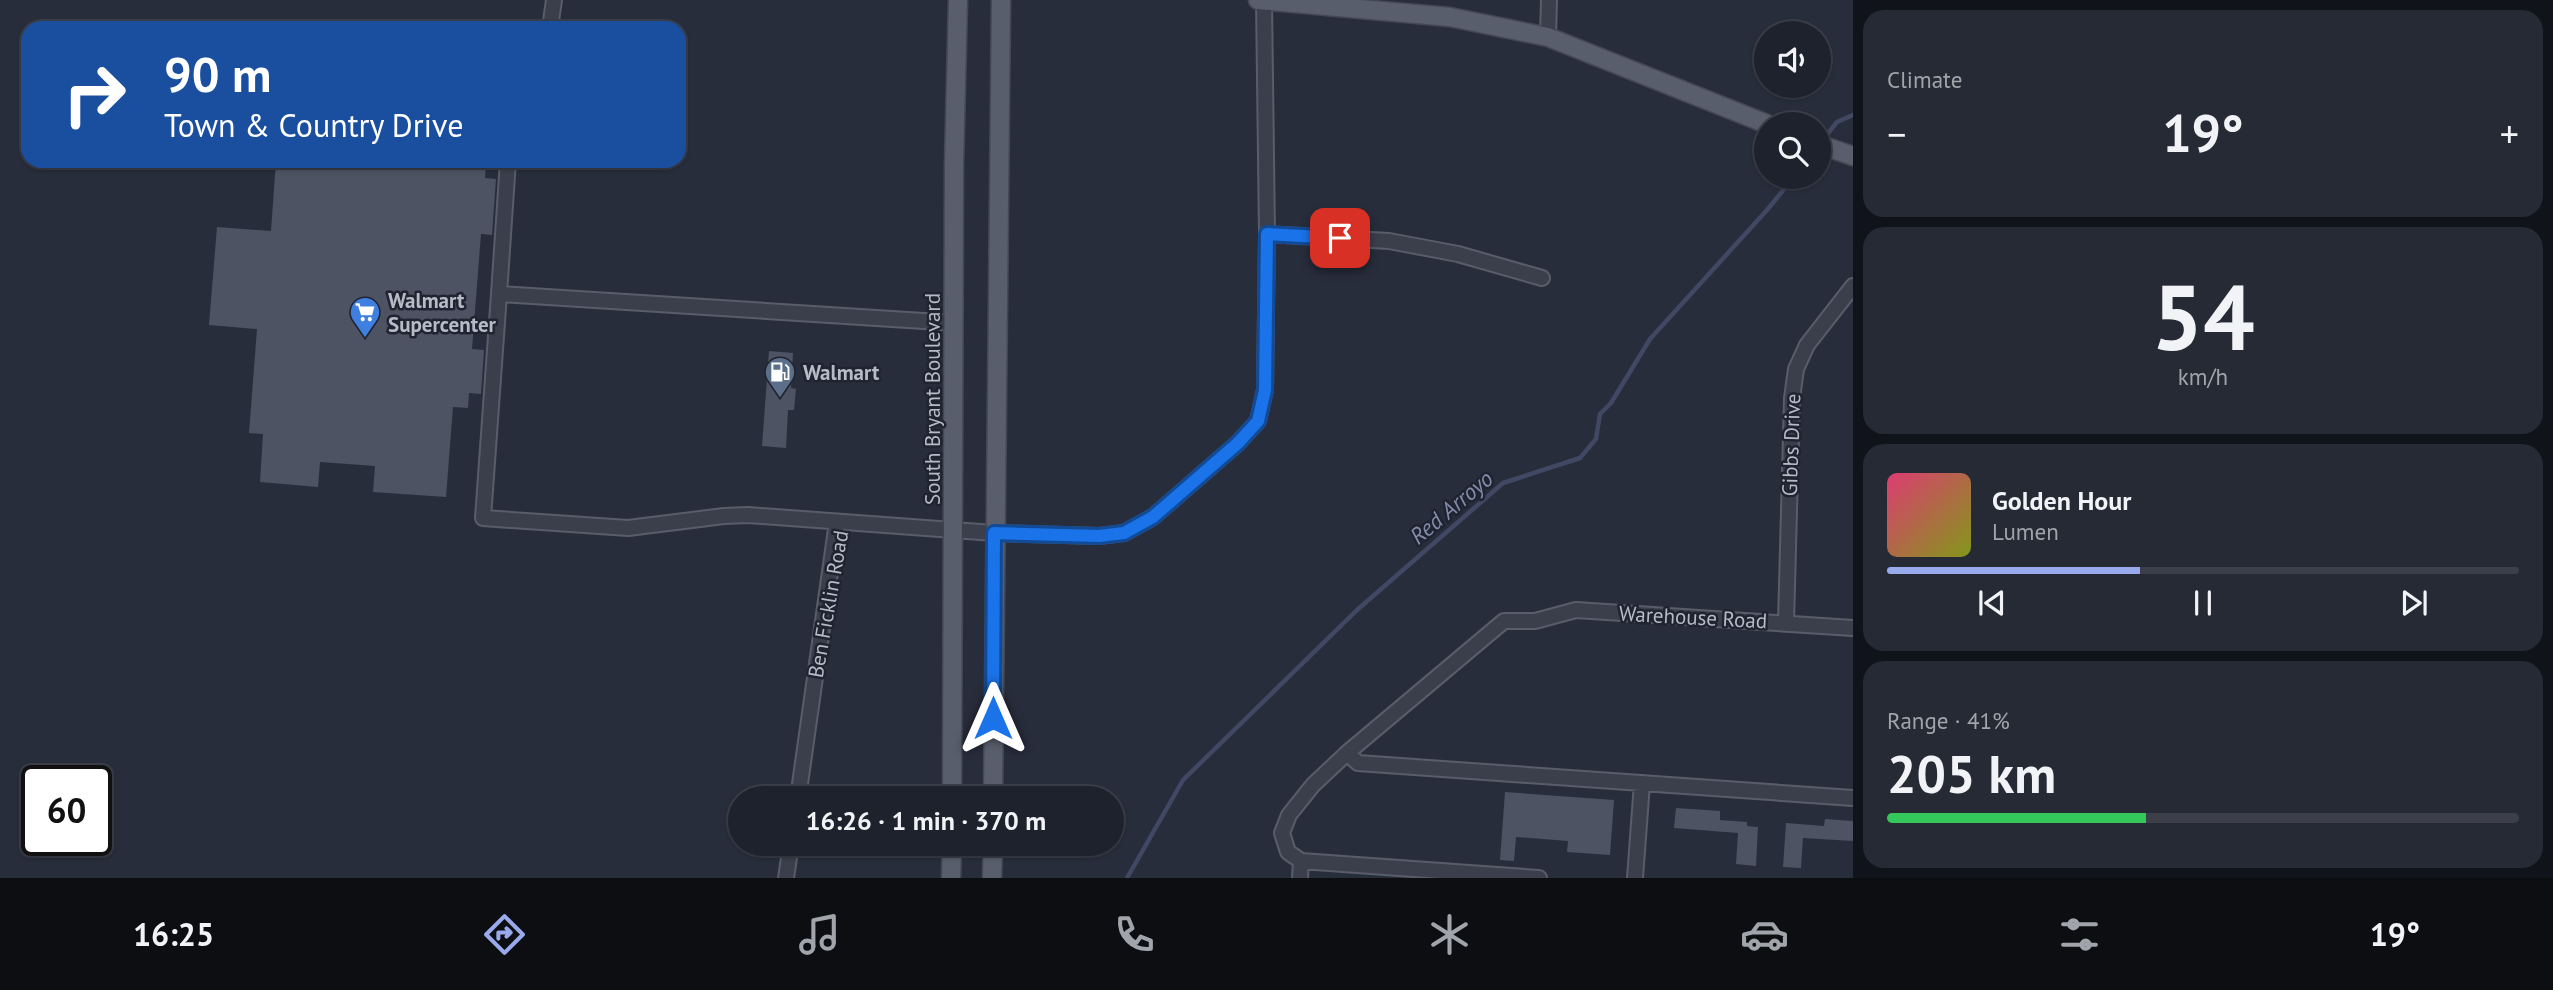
<!DOCTYPE html>
<html lang="en">
<head>
<meta charset="utf-8">
<style>
  body { margin:0; font-family:"PT Sans",sans-serif; background:#262a35; color:#f1f3f6; height:100vh; display:flex; flex-direction:column; font-size:26px; white-space:nowrap }
  * { box-sizing:border-box; margin:0 }
  p { font-size:23px; color:#a1a4aa }
  .icon { flex:none; width:38px; height:38px; fill:none; stroke:currentColor; stroke-width:2; stroke-linecap:round; stroke-linejoin:round }
  .map { position:relative; flex:1; overflow:hidden }
  .side { display:flex; flex-direction:column; gap:10px; padding:10px; background:#101319; width:700px }
  .side>* { flex:none }
  .hud { position:absolute; left:21px; top:21px; width:665px; height:147px; border-radius:21px; box-shadow:0 2px 5px #0004,0 0 0 2px #3c3f49; background:#1a4fa0; color:#fff; overflow:hidden }
  .tools { position:absolute; left:1754px; top:21px; display:grid; gap:14px }
  .tools a { display:grid; place-items:center; width:77px; height:77px; border-radius:50%; background:#1e222d; box-shadow:0 2px 5px #0004,0 0 0 2px #3c3f49; font-size:35px }
  .speed { position:absolute; left:21px; top:765px; display:flex; gap:14px; font-size:35px; font-weight:700; text-align:center }
  .speed>* { display:grid; place-content:center; width:91px; height:91px; border-radius:50%; background:#1e222d; box-shadow:0 2px 5px #0004,0 0 0 2px #3c3f49; line-height:1 }
  .speed .limit { border:4px solid #111; border-radius:10px; background:#fff; color:#111 }
  .pin { position:absolute; display:grid; place-items:center; width:60px; height:60px; color:#fff; margin:-30px; border-radius:14px; box-shadow:0 4px 10px #0006 }
  .me { position:absolute; width:77px; margin:-38px; rotate:0deg; stroke-linejoin:round; filter:drop-shadow(0 0 5px #0008) }
  .turn { display:flex; align-items:center; gap:24px; height:147px; padding:0 28px; font-size:32px }
  .turn .icon { width:91px; height:91px; stroke-width:2.5 }
  .turn b { display:block; font-size:49px; line-height:60px }
  .big { font-size:52px; font-weight:700; line-height:1.1 }
  .side .card { flex:1; display:flex; flex-direction:column; justify-content:center; gap:10px; min-width:0; padding:0 24px; border-radius:21px; background:#262a35 }
  .side .dial { align-items:center; gap:0 }
  .dial b { font-size:91px; line-height:1 }
  .song { display:flex; align-items:center; gap:21px }
  .cover { width:84px; height:84px; border-radius:10px; background:linear-gradient(135deg,hsl(340 70% 55%),hsl(70 70% 35%)) }
  .played { height:7px; border-radius:4px; background:linear-gradient(90deg,#98a9ec 40%,#3c3f49 40%) }
  .keys { display:flex; justify-content:space-around; direction:ltr }
  .heat { display:flex; justify-content:space-between; align-items:center; font-size:38px; direction:ltr }
  .charge { height:10px; border-radius:5px; background:linear-gradient(90deg,#34c759 41%,#3c3f49 0) }
  .trip { position:absolute; left:728px; top:786px; width:396px; height:70px; border-radius:35px; background:#1e222d; box-shadow:0 2px 5px #0004,0 0 0 2px #3c3f49; font-weight:700; line-height:70px; text-align:center }
  .menu { display:flex; height:112px; justify-content:space-around; align-items:center; background:#0c0e12; color:#a1a4aa }
  .menu .icon { width:49px; height:49px }
  .menu .on { color:#98a9ec }
  .menu b { font-size:32px; color:#f1f3f6 }
  main { display:flex; flex:1; min-height:0 }
  .map>svg:first-child { display:block }
  .lines { fill:none; stroke-linecap:round; stroke-linejoin:round }
  .stream { stroke:#404863; stroke-width:4.5 }
  .building { fill:#4e5364 }
  .minor-casing { stroke:#595d6a; stroke-width:18 }
  .major-casing { stroke:#444855; stroke-width:21 }
  .minor { stroke:#3b3f4c; stroke-width:14 }
  .major { stroke:#595e6c; stroke-width:18 }
  .route-casing { stroke:#114b97; stroke-width:18 }
  .route { stroke:#1a73e8; stroke-width:12 }
  .labels { text-anchor:middle; dominant-baseline:central; stroke-width:5; stroke-linejoin:round; paint-order:stroke }
  .poi-label { font-size:21px; font-weight:bold; fill:#b7bac7; stroke:#202431; text-anchor:start }
  .street-label { font-size:21px; fill:#b7bac7; stroke:#202431 }
  .water-label { font-size:23px; font-style:italic; fill:#838dab; stroke:#202431 }
</style>
</head>
<body>
<main>
<div class="map">
<svg width="1853" height="878" viewBox="0 0 1853 878">
  <rect width="100%" height="100%" fill="#282d3c"/>
  <g class="lines">
    <path class="stream" d="M 1822,141 L 1837,122 L 1853,115
      M 1127,878 L 1183,780 L 1357,610 L 1503,483 L 1580,458 L 1596,439 L 1600,414 L 1611,403 L 1650,339 L 1767,210 L 1794,177"/>
  </g>
  <path class="building" d="M 276,161 L 486,161 L 485,178 L 496,179 L 492,235 L 481,234 L 472,349 L 484,350 L 481,394 L 469,393 L 468,408 L 453,407 L 446,497 L 373,492 L 375,466 L 320,462 L 318,487 L 260,482 L 263,434 L 249,433 L 257,329 L 209,325 L 217,227 L 271,231 Z
    M 769,351 L 793,353 L 791,388 L 796,389 L 794,410 L 788,410 L 786,448 L 762,446 Z
    M 1505,792 L 1614,800 L 1610,855 L 1567,852 L 1568,841 L 1516,837 L 1514,861 L 1500,860 Z
    M 1676,808 L 1720,811 L 1720,820 L 1747,822 L 1747,826 L 1758,827 L 1756,866 L 1736,864 L 1738,833 L 1674,828 Z
    M 1825,819 L 1853,821 L 1853,841 L 1803,838 L 1801,868 L 1783,867 L 1786,823 L 1824,826 Z"/>
  <g class="lines">
    <g class="minor-casing">
      <path id="minor" d="M 550,28 L 554,0
        M 1548,37 L 1549,0
        M 1267,234 L 1389,241 L 1458,254 L 1542,278
        M 499,294 L 508,161
        M 955,323 L 499,294 L 483,518 L 628,528 L 724,516 L 748,515 L 994,533 L 1099,536 L 1124,533 L 1153,517 L 1238,443 L 1258,421 L 1265,390 L 1267,234 L 1264,1
        M 1786,623 L 1792,398 L 1796,369 L 1807,345 L 1853,286
        M 1347,753 L 1358,763 L 1853,798
        M 798,798 L 837,522
        M 786,878 L 791,844
        M 1300,878 L 1301,861
        M 1539,878 L 1301,861 L 1288,852 L 1282,833 L 1289,815 L 1313,785 L 1347,753 L 1504,621 L 1535,621 L 1576,610 L 1853,628
        M 1635,878 L 1642,783"/>
    </g>
    <g class="major-casing">
      <path id="major" d="M 1258,0 L 1450,17 L 1548,37 L 1767,124
        M 1818,144 L 1853,156
        M 952,798 L 954,165 L 958,0
        M 993,798 L 1001,0
        M 951,878 L 952,844
        M 992,878 L 993,844"/>
    </g>
    <use href="#minor" class="minor"/>
    <use href="#major" class="major"/>
  </g>
  <g class="lines">
    <g class="route-casing">
      <path id="route" d="M 993,718 L 994,533 L 1099,536 L 1124,533 L 1153,517 L 1238,443 L 1258,421 L 1265,390 L 1267,234 L 1340,238"/>
    </g>
    <use href="#route" class="route"/>
  </g>
  <defs>
    <g id="supermarket-pin" transform="scale(1.575)"><path d="M0 17L-7.5 6A9.5 9.5 0 1 1 7.5 6Z" fill="#3f7fe0" stroke="#202431"/><path d="M-6-5.5h2.5l.6 2H6L4.5 2H-2.5L-4.4-4H-6ZM-1.5 3.2a1.3 1.3 0 1 0 .1 0ZM3 3.2a1.3 1.3 0 1 0 .1 0Z" fill="#fff"/></g>
    <g id="fuel-pin" transform="scale(1.575)"><path d="M0 17L-7.5 6A9.5 9.5 0 1 1 7.5 6Z" fill="#5c6f8a" stroke="#202431"/><path d="M-5.5-6h7V0h2V4h1.3V-2.5L3-4.5l.8-.8L6-3V5H2.5V1h-1V6h-7ZM-4.2-4.7v3.2H.2V-4.7Z" fill="#fff"/></g>
  </defs>
  <g fill-rule="evenodd">
    <use href="#supermarket-pin" x="365" y="312"/>
    <use href="#fuel-pin" x="780" y="372"/>
  </g>
  <g class="labels">
    <g class="poi-label">
      <text x="388" y="300">Walmart<tspan x="388" dy="24">Supercenter</tspan></text>
      <text x="803" y="372">Walmart</text>
    </g>
    <g class="street-label">
      <text transform="translate(932 399) rotate(-90)">South Bryant Boulevard</text>
      <text transform="translate(1791 445) rotate(-88)">Gibbs Drive</text>
      <text transform="translate(828 604) rotate(-80)">Ben Ficklin Road</text>
      <text transform="translate(1693 617) rotate(3)">Warehouse Road</text>
    </g>
    <g class="water-label">
      <text transform="translate(1451 507) rotate(-40)">Red Arroyo</text>
    </g>
  </g>
</svg>
<div class="tools">
<a><svg class="icon" aria-label="sound" viewBox="0 0 24 24"><path d="M4 9h4l5-4v14l-5-4H4zM17 9q2 3 0 6"/></svg></a>
<a><svg class="icon" aria-label="search" viewBox="0 0 24 24"><circle cx="10" cy="10" r="6"/><path d="M15 15l6 6"/></svg></a>
</div>
<div class="speed"><div class="limit">60</div></div>
<div class="pin" style="left:1340px;top:238px;background:#d93025"><svg class="icon" aria-label="arrive" viewBox="0 0 24 24"><path d="M6 21V4h12l-3 4 3 4H6"/></svg></div>
<svg class="me" style="left:993px;top:718px" viewBox="-20 -20 40 40"><path d="M0-17L14 15 0 8-14 15z" fill="#1a73e8" stroke="#fff" stroke-width="4"/></svg>
<div class="trip">16:26 · 1 min · 370 m</div>
<div class="hud">
<div class="turn"><svg class="icon" aria-label="right" viewBox="0 0 24 24"><path d="M7 20v-9h11M14 6l5 5-5 5"/></svg><div><b>90 m</b>Town &amp; Country Drive</div></div>
</div>
</div>
<section class="side">
<div class="card"><p>Climate</p>
<div class="heat"><a>−</a><b class="big">19°</b><a>+</a></div>
</div>
<div class="card dial"><b>54</b><p>km/h</p></div>
<div class="card">
<div class="song"><i class="cover"></i><div><b>Golden Hour</b><p>Lumen</p></div></div>
<div class="played"></div>
<div class="keys"><svg class="icon" aria-label="previous" viewBox="0 0 24 24"><path d="M18 5L8 12l10 7zM5 5v14"/></svg><svg class="icon" aria-label="pause" viewBox="0 0 24 24"><path d="M8 5v14M16 5v14"/></svg><svg class="icon" aria-label="next" viewBox="0 0 24 24"><path d="M6 5l10 7-10 7zM19 5v14"/></svg></div>
</div>
<div class="card"><p>Range · 41%</p><b class="big">205 km</b><div class="charge"></div></div>
</section>
</main>
<nav class="menu">
<b>16:25</b>
<svg class="icon on" aria-label="directions" viewBox="0 0 24 24"><path d="M12 3l9 9-9 9-9-9zM9 14v-3h6M13 9l2 2-2 2"/></svg>
<svg class="icon" aria-label="music" viewBox="0 0 24 24"><path d="M9 18V5l10-2v13"/><circle cx="6" cy="18" r="3"/><circle cx="16" cy="16" r="3"/></svg>
<svg class="icon" aria-label="phone" viewBox="0 0 24 24"><path d="M5 4h4l2 5-3 2q2 4 5 5l2-3 5 2v4C11 20 4 13 5 4z"/></svg>
<svg class="icon" aria-label="climate" viewBox="0 0 24 24"><path d="M12 3v18M4 7l16 10M4 17L20 7"/></svg>
<svg class="icon" aria-label="car" viewBox="0 0 24 24"><path d="M5 17H2v-5l4-1 3-4h7l3 4 3 1v5h-3M9 17h6M6 11h13"/><circle cx="7" cy="17" r="2"/><circle cx="17" cy="17" r="2"/></svg>
<svg class="icon" aria-label="filters" viewBox="0 0 24 24"><path d="M4 7h16M4 17h16"/><circle cx="9" cy="7" r="2"/><circle cx="15" cy="17" r="2"/></svg>
<b>19°</b>
</nav>
</body>
</html>
